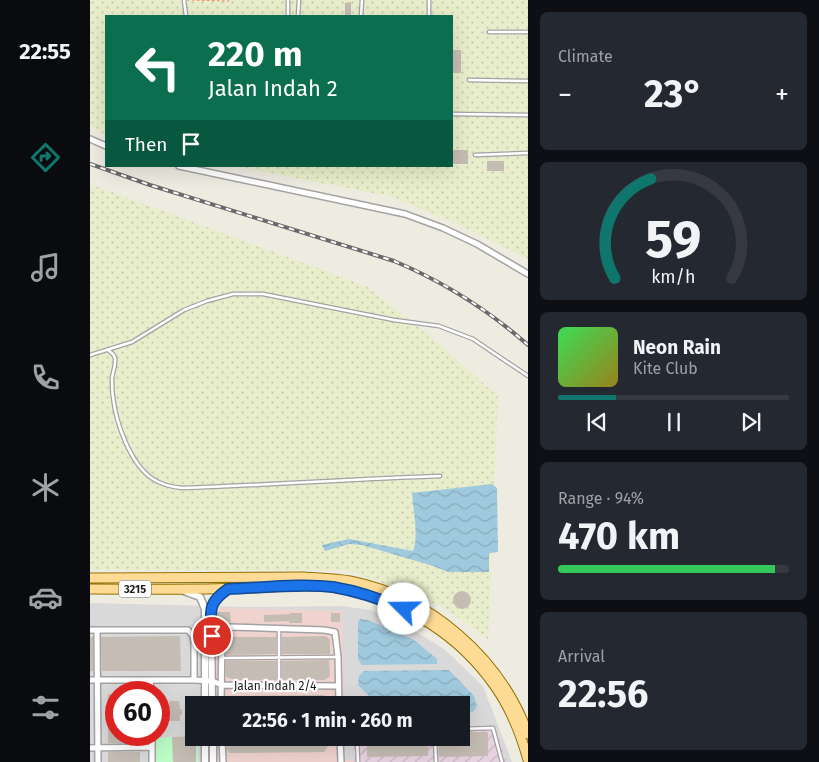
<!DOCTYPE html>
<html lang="en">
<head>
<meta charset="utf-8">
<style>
  body { margin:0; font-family:"Fira Sans",sans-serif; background:#242831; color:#f1f3f6; height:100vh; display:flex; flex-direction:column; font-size:19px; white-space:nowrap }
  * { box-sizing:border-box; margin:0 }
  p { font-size:16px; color:#9ea1a6 }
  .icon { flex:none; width:28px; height:28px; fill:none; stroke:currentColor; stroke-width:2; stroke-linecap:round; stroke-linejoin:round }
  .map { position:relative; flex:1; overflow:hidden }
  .sheet { display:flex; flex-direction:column; gap:12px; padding:12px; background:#0d0f14; width:291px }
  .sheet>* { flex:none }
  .guide { position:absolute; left:15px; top:15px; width:348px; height:152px; border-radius:0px; box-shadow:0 5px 20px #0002; background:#0b6e4f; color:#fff; overflow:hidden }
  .speed { position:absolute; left:15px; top:681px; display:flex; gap:10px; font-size:25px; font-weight:700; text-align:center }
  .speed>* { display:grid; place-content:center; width:65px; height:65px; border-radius:50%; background:#171b24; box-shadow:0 5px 20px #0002; line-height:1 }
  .speed .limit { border:8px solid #d22; background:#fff; color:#111 }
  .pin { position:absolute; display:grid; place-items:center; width:42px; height:42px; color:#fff; margin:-21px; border:2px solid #fff; border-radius:50%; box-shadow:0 1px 5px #0007 }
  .me { position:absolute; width:55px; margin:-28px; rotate:292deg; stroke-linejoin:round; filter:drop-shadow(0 0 4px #0008) }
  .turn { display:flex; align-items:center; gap:18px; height:105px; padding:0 20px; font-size:22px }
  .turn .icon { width:65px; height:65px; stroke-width:2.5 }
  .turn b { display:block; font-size:35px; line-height:42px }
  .then { display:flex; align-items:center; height:48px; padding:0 20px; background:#0003; gap:10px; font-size:19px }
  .big { font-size:38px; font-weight:700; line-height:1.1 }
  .sheet .widget { flex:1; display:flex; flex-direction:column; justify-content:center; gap:8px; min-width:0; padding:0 18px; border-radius:8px; background:#242831 }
  .sheet .dial { align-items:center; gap:0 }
  .dial svg { height:130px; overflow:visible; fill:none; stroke:#363941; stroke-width:7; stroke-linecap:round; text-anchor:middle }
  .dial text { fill:#f1f3f6; stroke:none }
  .song { display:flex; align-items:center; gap:15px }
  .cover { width:60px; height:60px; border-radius:8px; background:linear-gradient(135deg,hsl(130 70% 55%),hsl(50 70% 35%)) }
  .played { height:5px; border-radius:2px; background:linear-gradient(90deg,#0f766e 25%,#363941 25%) }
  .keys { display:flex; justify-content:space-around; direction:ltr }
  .heat { display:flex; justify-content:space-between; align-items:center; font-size:28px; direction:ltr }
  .charge { height:8px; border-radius:4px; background:linear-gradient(90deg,#34c759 94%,#363941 0) }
  .trip { position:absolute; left:95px; top:696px; width:285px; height:50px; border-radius:0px; background:#171b24; box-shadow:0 5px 20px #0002; font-weight:700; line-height:50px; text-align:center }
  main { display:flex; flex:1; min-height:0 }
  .tabs { display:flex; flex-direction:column; width:90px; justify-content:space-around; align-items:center; background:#090b0e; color:#9ea1a6 }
  .tabs .icon { width:35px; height:35px }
  .tabs .active { color:#0f766e }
  .tabs b { font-size:22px; color:#f1f3f6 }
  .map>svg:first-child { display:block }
  .residential { fill:#dad9d9; fill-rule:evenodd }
  .commercial { fill:#f0d3cf }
  .industrial { fill:url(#industrial-furrows) }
  .farmland { fill:url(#farmland-dots) }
  .park { fill:#bbfbc6 }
  .water { fill:url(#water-waves) }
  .building { fill:#c5bdb4 }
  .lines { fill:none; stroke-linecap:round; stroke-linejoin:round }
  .service-casing { stroke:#a3a3a3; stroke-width:5 }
  .minor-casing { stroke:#a3a3a3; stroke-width:8 }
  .tertiary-casing { stroke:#a3a3a3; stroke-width:9 }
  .primary-casing { stroke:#947100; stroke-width:11 }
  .path { stroke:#fe8162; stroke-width:1; stroke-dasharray:2.5 2.5; stroke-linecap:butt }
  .service { stroke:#fff; stroke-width:2.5 }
  .minor { stroke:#fff; stroke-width:5 }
  .tertiary { stroke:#fff; stroke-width:6 }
  .primary { stroke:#fedb95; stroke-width:9 }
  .rail-casing { stroke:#6a6a6a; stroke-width:4 }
  .rail { stroke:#fff; stroke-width:2; stroke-dasharray:5.5; stroke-linecap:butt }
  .route-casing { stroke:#114b97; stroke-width:12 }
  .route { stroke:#1a73e8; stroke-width:9 }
  .labels { text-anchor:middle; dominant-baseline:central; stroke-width:4.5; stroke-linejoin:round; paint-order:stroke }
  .shield { fill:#fff; stroke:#606060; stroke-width:1 }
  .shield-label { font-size:11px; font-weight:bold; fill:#1c1c1c }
  .street-label { font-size:12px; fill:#1c1c1c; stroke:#fff }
</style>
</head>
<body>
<main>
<nav class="tabs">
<b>22:55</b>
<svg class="icon active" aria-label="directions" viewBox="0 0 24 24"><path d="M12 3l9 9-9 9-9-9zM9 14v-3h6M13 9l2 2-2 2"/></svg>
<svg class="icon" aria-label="music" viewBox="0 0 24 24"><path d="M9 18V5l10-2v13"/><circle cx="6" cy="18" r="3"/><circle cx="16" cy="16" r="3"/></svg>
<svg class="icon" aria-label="phone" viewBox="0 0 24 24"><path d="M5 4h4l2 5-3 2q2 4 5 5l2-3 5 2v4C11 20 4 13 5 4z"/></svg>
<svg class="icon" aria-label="climate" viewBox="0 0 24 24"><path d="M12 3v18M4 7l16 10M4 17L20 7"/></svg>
<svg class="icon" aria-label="car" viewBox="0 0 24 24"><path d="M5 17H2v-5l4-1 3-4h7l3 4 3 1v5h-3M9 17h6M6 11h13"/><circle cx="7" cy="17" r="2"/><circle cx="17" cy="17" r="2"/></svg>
<svg class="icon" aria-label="filters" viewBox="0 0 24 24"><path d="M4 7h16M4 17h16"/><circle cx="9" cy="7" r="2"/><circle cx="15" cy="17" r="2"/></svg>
</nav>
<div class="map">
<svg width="438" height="762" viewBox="0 0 438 762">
  <defs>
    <pattern id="industrial-furrows" width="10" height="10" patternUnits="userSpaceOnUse" patternTransform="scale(1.25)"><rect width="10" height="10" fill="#e7d2e1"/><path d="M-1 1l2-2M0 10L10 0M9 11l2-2" fill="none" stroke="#c6b4c0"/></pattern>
    <pattern id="farmland-dots" width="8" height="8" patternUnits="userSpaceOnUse" patternTransform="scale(1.25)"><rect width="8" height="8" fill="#e8eecb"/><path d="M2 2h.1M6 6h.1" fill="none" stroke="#c6ccae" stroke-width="1.8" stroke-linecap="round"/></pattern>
    <pattern id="water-waves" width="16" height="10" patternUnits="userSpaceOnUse" patternTransform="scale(1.25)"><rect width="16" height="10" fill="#9fc9dd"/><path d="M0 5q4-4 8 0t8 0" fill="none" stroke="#88acbd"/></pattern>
  </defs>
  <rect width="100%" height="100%" fill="#eeebe1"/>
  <path class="residential" d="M 0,603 L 159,607 L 252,606 L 281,610 L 310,622 L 354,649 L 393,686 L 422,762 L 0,762 ZM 26,692 L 69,692 L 69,735 L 26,735 ZM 104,705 L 371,705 L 371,738 L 104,738 Z"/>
  <path class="commercial" d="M 125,608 L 252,611 L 254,705 L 126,705 Z
    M 127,738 L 255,738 L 255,760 L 264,761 L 264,762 L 127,762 Z"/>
  <path class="industrial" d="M 405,725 L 417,762 L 264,762 L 263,738 L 371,738 L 371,726 Z"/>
  <path class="farmland" d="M 0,0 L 438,0 L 438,259 L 365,223 L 303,197 L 145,166 L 361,166 L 361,16 L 16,16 L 16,135 L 0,126 Z
    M 0,184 L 276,286 L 338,334 L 408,396 L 398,640 L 355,608 L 258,570 L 0,570 Z"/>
  <path class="park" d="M 104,736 L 104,738 L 107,738 L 108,762 L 63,762 L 63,738 Z"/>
  <path class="water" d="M 402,484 L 407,488 L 408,552 L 400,553 L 399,555 L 399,572 L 358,572 L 343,566 L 272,545 L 259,544 L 235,551 L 232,545 L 259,539 L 323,551 C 329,538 323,508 322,493 Z
    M 270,619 L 278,620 L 324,640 L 347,659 L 347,664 L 272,665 L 268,659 L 268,622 Z
    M 359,670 L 384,696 L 387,706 L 383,712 L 371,713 L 371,705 L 288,705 L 268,685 L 269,676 L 274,671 Z"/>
  <path class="building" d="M 261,2 L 261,16 L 255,16 L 255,3 Z
    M 361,50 L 371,50 L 371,73 L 361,73 Z
    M 361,150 L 378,150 L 378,164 L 361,164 Z
    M 397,161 L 414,161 L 414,171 L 397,171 Z
    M363 600a9 9 0 1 1 18 0a9 9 0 1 1-18 0Z
    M 126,612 L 140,612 L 141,622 L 126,622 Z
    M 200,613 L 212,613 L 212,623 L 199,623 L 199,621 L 174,622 L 174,615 L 200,614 Z
    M 241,613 L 250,613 L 250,622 L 241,622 Z
    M 90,636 L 91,671 L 12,671 L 11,637 Z
    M 235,636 L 240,639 L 240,654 L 192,654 L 192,637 Z
    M 0,637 L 3,637 L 3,671 L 0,671 Z
    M 140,637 L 186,637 L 186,654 L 136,655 L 136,639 Z
    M 239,660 L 240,676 L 235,680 L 192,680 L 192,661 Z
    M 136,661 L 186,661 L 186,680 L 145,680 L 136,677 Z
    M 18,694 L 26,694 L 26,735 L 52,735 L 52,743 L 18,743 Z
    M 234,695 L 239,699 L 239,705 L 135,705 L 135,698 L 138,696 Z
    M 79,701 L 89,701 L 90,709 L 92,709 L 92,715 L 90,715 L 90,721 L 79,721 Z
    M 371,732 L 398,732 L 398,756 L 349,757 L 348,738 L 371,738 Z
    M 104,736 L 106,738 L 106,762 L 83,762 L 82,737 Z
    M 136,738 L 239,738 L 239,745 L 234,752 L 140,753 L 137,750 Z
    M 277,738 L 338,738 L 338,756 L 277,757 Z
    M 18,752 L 50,752 L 50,762 L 18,762 Z"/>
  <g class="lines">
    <g class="service-casing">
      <path id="service" d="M 94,0 L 96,16
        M 339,0 L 339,16
        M 198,16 L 198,0
        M 208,16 L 209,0
        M 271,16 L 272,0
        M 399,32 L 438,32
        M 379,80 L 438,81
        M 361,114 L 438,115
        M 385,155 L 438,153
        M 18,350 C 22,353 24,354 25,358 C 26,365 23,371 22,378 C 22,384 22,391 23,397 C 26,423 40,464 63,479 C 72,485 82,487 92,488 C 178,485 264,479 350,476
        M 0,355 L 42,342 L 94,310 L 117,301 L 143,294 L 173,294 L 304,320 L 349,326 L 383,339 L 438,376
        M 189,629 L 189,685
        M 132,658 L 247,657
        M 371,729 L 403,728 L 412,762
        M 267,738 L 268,762
        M 345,738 L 346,762"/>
    </g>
    <g class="minor-casing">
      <path id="minor" d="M 0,139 L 16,146
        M 89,166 L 315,214 L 353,228 L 387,244 L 438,274
        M 0,630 L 98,630 L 103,636 L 104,641 L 104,680
        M 7,630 L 8,762
        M 0,680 L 104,680 L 122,681 L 132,685 L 248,686
        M 60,680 L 61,692
        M 131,705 L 132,634 L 135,629 L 139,627 L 234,630 L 245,632 L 248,657 L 249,705
        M 99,716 L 99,719 L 104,723
        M 62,735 L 62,762
        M 132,738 L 133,762
        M 250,738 L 251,762
        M 0,748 L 62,747"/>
    </g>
    <g class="tertiary-casing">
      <path id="tertiary" d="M 94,591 L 110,597 L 115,609 L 115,705
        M 122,705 L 121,610 L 125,599 L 138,589
        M 115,738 L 115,762
        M 123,738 L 123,762"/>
    </g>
    <g class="primary-casing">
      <path id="primary" d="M 0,578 L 214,577 C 229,578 245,578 260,581 C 340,597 410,657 438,734
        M 0,589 C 51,589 101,590 152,588 C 182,588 213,583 242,587 C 303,595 362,629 399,678 C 418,702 430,731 438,760"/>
    </g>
    <path class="path" d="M 97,0 L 139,1"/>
    <use href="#service" class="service"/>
    <use href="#minor" class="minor"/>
    <use href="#tertiary" class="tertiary"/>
    <use href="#primary" class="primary"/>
    <g class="rail-casing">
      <path id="rail" d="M 0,164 L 60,185 L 304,261 C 354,282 397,309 438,345"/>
    </g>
    <use href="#rail" class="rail"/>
  </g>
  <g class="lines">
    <g class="route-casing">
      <path id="route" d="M 122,636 C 121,612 116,604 138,589 C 170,588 211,583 243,587 C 267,591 291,599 314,609"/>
    </g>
    <use href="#route" class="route"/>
  </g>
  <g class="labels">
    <rect class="shield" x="29" y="580.5" width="32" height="17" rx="4"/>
    <g class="shield-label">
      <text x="45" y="589">3215</text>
    </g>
    <g class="street-label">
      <text x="185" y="686">Jalan Indah 2/4</text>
    </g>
  </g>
</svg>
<div class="speed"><div class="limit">60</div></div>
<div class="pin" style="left:122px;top:636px;background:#d93025"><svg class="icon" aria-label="arrive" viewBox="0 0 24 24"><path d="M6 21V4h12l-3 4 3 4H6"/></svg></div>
<svg class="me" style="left:314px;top:609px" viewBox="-20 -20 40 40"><circle r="19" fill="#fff"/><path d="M0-13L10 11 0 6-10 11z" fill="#1a73e8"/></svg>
<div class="trip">22:56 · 1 min · 260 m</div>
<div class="guide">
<div class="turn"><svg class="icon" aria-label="left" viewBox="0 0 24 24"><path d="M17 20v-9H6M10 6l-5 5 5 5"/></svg><div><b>220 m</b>Jalan Indah 2</div></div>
<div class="then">Then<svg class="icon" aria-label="arrive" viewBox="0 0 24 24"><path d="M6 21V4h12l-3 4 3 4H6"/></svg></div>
</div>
</div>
<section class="sheet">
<div class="widget"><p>Climate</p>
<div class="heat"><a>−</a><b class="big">23°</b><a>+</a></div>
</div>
<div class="widget dial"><svg viewBox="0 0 100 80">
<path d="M14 69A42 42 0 1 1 86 69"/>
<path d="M14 69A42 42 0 0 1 36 8" stroke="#0f766e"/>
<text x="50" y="56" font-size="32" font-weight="700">59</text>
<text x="50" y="72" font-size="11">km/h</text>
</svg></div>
<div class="widget">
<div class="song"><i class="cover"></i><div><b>Neon Rain</b><p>Kite Club</p></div></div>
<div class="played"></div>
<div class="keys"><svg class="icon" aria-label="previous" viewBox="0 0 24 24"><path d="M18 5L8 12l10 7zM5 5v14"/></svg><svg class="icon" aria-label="pause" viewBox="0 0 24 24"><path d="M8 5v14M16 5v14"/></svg><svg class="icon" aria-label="next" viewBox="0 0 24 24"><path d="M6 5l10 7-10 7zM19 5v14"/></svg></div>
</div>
<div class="widget"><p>Range · 94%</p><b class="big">470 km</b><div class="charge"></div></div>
<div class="widget"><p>Arrival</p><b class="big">22:56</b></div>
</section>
</main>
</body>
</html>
